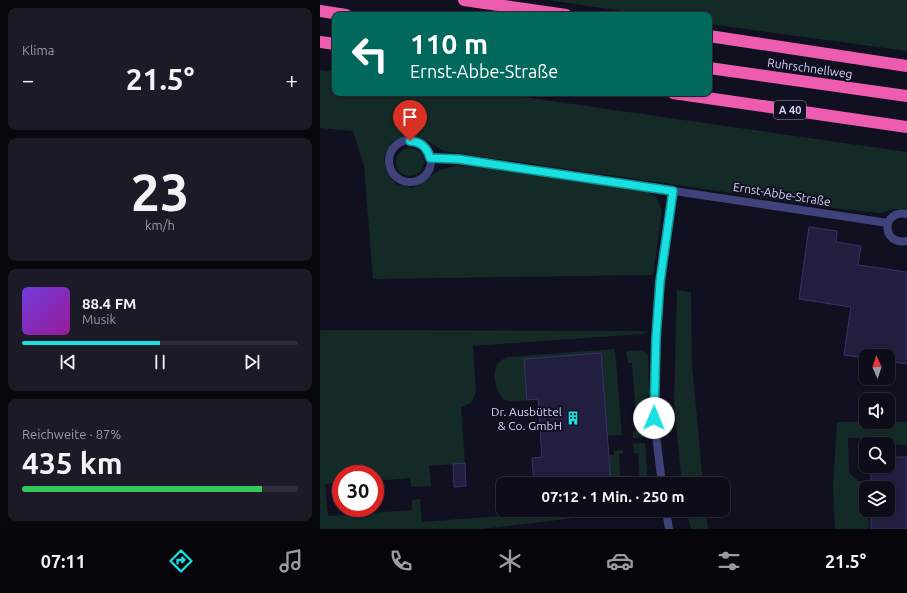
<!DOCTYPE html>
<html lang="de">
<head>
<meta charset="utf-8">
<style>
  body { margin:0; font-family:Ubuntu,sans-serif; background:#1b1a26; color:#f1f3f6; height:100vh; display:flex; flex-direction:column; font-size:15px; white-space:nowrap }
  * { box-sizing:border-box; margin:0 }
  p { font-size:13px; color:#9a9ba2 }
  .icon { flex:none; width:22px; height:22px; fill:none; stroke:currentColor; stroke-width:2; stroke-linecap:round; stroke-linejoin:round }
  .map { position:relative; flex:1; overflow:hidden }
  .drawer { display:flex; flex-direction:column; gap:8px; padding:8px; background:#07070e; width:320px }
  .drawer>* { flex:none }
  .banner { position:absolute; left:12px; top:12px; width:380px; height:84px; border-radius:8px; box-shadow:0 1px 3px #0004,0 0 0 1px #2d2c38; background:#00695c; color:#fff; overflow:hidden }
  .needle { width:26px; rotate:357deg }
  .controls { position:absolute; left:539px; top:349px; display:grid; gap:8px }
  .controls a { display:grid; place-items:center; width:36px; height:36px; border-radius:8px; background:#0d0c19; box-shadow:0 1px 3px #0004,0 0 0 1px #2d2c38; font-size:20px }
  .speed { position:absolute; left:12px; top:465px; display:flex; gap:8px; font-size:20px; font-weight:700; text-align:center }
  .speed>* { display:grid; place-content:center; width:52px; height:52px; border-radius:50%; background:#0d0c19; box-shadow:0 1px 3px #0004,0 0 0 1px #2d2c38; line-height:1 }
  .speed .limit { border:6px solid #d22; background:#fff; color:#111 }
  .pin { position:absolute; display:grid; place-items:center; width:34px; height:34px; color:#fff; margin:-41px -17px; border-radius:50% 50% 50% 0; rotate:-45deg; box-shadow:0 0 4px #0007 }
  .pin .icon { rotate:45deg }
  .me { position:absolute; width:44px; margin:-22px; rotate:1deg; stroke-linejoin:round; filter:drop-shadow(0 0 3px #0008) }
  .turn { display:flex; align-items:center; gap:14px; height:84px; padding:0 12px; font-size:18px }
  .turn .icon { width:52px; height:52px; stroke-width:2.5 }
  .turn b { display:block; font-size:28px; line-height:34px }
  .big { font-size:30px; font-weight:700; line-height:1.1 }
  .drawer .tile { flex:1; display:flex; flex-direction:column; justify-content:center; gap:6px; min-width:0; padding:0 14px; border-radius:8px; background:#1b1a26 }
  .drawer .dial { align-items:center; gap:0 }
  .dial b { font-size:52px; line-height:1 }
  .song { display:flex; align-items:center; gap:12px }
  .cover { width:48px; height:48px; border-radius:6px; background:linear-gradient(135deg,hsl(260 70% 55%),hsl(300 70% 35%)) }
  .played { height:4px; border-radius:2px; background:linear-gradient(90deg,#19e1e2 50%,#2d2c38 50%) }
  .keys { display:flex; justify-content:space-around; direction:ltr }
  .heat { display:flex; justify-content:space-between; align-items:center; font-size:22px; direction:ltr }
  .charge { height:6px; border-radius:3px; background:linear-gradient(90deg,#34c759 87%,#2d2c38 0) }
  .trip { position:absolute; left:176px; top:477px; width:234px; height:40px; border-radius:8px; background:#0d0c19; box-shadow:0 1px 3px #0004,0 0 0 1px #2d2c38; font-weight:700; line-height:40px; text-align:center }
  .tabs { display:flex; height:64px; justify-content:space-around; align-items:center; background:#05050a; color:#9a9ba2 }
  .tabs .icon { width:28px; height:28px }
  .tabs .on { color:#19e1e2 }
  .tabs b { font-size:18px; color:#f1f3f6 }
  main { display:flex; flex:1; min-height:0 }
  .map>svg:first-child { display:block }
  .green { fill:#142a27 }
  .building { fill:#221e40; stroke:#383269 }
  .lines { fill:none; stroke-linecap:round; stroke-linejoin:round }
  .street { stroke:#40437b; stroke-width:8 }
  .highway { stroke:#ed5caf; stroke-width:12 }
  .route-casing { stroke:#109293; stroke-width:10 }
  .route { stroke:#19e1e2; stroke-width:7 }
  .labels { text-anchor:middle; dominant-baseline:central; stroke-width:4; stroke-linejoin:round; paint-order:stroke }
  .shield { fill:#111021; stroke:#9a99b9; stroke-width:1 }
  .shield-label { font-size:11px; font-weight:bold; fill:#d5d4fa }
  .street-label { font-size:12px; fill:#d5d4fa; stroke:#111021 }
  .poi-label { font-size:12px; fill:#d5d4fa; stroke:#111021; text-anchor:end }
</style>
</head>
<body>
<main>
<section class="drawer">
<div class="tile"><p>Klima</p>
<div class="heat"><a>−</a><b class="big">21.5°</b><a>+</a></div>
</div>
<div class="tile dial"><b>23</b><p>km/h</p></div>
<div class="tile">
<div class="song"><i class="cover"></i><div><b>88.4 FM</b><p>Musik</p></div></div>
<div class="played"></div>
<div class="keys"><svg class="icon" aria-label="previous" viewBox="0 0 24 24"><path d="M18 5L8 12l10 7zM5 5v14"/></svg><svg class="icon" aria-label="pause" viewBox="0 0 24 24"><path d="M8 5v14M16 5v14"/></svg><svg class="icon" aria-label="next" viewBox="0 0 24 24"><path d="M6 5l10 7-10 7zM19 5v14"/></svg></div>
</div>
<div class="tile"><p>Reichweite · 87%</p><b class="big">435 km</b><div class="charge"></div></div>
</section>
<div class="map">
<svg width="587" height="529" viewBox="0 0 587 529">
  <rect width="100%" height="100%" fill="#111021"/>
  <path class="green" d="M 227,0 L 587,0 L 587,51 L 389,24 L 389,15 L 330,15 Z
    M 0,70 L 15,72 L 15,93 L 176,93 L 587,152 L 587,210 L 574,209 L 562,213 L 521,209 L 124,151 L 108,142 L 90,137 L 72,142 L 64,157 L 66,171 L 76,184 L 93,188 L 118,171 L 137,165 L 175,169 L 328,192 L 336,197 L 342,210 L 333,275 L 53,279 L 44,166 L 33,131 L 0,128 Z
    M76 162a14 14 0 1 1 28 0a14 14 0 1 1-28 0Z
    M 357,290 L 371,292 L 372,365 L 383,484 L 362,484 L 354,404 Z
    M 0,330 L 330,331 L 322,334 L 153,346 L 156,392 L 151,403 L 141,407 L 145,463 L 109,466 L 111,486 L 91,487 L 90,478 L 55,481 L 55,474 L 21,474 L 21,483 L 5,484 L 8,516 L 92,510 L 92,500 L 100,499 L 102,522 L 260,510 L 279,510 L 279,515 L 162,529 L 0,529 Z
    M 295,349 L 302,435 L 287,436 L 281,353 L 204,359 L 207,400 C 200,401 192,403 185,400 C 176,395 172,374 177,365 C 179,361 184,359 187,357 Z
    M 322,350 L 328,355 L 329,394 L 322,406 L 324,437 L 313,438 L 313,431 L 317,431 L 312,363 L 308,363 L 306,351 Z
    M 517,422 L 587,422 L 587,445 L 559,444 L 559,438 L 528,438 L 529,473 L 538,481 L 548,481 L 548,488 L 546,488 L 546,510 L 548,510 L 549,529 L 515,529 L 513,487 Z
    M 325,443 L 328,484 L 320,484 L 318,453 L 314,453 L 313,444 Z
    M 303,450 L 303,453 L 299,454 L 300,476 L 305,475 L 306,484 L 291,484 L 289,455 L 294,455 L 294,451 Z
    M 366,510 L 386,510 L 388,529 L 371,529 Z"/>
  <path class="building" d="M 489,227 L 517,231 L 516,242 L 541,246 L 538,265 L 587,272 L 587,364 L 568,361 L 568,356 L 546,356 L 546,358 L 524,355 L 531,307 L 479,299 Z
    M 281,353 L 291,484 L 214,484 L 212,458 L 222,457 L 218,399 L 207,400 L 204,359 Z
    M 568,457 L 587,457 L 587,529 L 551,529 L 551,510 L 568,510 L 568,488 L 551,488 L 551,469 L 560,469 L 560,466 L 568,466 Z
    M 145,463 L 146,486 L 134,487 L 133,464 Z"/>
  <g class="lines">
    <path class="street" d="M69 161a21 21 0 1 1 42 0a21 21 0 1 1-42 0Z
      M 111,158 L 138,159 L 214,170 L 568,223
      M 587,214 C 561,209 561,246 587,241
      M 342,484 L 334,418 L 336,338 L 340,282 L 353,191
      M 346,510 L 349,529"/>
    <path class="highway" d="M 144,0 L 246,15
      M 0,11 L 26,15
      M 389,36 L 587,66
      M 0,42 L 15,44
      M 389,68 L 587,96
      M 353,93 L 587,127"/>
  </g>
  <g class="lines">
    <g class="route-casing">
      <path id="route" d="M 90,141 C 101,142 107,147 110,158 L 138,159 L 353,191 L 340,282 L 336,338 L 334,418"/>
    </g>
    <use href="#route" class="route"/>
  </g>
  <defs>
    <g id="building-bare" transform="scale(1.08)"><path d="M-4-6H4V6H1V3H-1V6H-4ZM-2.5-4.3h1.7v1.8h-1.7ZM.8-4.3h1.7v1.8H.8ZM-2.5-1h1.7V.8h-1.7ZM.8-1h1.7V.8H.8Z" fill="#19e1e2" stroke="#111021" stroke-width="2.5" paint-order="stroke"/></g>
  </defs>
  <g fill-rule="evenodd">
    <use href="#building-bare" x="253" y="418"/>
  </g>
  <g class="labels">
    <rect class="shield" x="454" y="101" width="32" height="18" rx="3"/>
    <g class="shield-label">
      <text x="470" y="110">A 40</text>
    </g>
    <g class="street-label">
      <text transform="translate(490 68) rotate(8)">Ruhrschnellweg</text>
      <text transform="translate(462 194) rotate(9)">Ernst-Abbe-Straße</text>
    </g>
    <g class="poi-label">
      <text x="242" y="411">Dr. Ausbüttel<tspan x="242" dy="14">&amp; Co. GmbH</tspan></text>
    </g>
  </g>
</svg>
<div class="controls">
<a><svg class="needle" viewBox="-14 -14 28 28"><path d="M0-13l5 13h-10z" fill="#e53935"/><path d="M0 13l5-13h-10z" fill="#9a9ba2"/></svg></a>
<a><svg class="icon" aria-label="sound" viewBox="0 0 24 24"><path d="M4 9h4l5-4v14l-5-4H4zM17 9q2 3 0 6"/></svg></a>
<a><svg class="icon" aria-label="search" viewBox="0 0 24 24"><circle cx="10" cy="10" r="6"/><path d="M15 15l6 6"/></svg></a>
<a><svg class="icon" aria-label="layers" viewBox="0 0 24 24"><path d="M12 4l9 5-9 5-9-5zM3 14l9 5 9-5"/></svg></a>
</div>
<div class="speed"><div class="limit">30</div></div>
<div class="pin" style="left:90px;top:141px;background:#d93025"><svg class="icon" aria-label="arrive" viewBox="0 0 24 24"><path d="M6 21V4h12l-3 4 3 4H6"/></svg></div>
<svg class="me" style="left:334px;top:418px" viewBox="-20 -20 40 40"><circle r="19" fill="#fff"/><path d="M0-13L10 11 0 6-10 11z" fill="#19e1e2"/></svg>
<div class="trip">07:12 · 1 Min. · 250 m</div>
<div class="banner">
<div class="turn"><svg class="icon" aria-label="left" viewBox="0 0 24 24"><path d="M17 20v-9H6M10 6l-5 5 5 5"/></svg><div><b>110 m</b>Ernst-Abbe-Straße</div></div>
</div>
</div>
</main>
<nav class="tabs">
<b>07:11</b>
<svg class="icon on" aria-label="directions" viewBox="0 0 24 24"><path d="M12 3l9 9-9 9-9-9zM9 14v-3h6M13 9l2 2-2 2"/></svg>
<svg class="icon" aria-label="music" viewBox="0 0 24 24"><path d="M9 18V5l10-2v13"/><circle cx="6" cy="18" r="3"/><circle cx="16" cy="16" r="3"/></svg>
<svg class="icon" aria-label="phone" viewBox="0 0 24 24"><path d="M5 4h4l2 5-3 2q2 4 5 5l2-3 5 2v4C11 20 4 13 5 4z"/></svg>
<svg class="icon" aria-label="climate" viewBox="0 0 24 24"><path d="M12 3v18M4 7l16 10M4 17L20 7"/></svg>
<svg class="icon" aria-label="car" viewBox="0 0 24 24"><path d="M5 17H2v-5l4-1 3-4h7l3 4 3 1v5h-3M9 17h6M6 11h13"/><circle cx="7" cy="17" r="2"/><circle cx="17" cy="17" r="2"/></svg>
<svg class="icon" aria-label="filters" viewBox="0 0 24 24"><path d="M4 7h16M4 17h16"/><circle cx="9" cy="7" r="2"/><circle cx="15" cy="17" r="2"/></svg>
<b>21.5°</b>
</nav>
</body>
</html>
